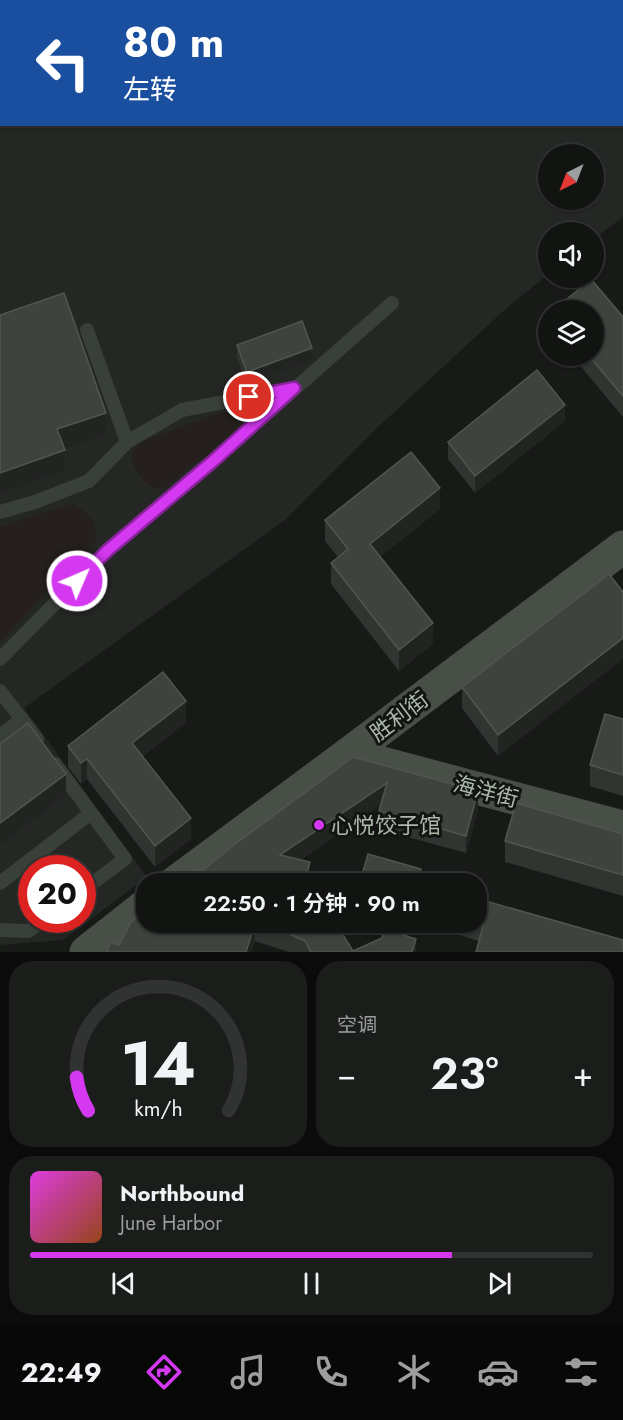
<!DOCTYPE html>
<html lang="zh">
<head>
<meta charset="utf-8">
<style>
  body { margin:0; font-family:Jost,"Noto Sans SC",sans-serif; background:#1b1d1b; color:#f1f3f6; height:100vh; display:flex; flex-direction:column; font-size:22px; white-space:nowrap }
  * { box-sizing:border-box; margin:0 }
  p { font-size:20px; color:#9c9e9f }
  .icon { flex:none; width:33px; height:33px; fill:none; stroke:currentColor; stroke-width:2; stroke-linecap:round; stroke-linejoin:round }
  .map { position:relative; height:952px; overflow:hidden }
  .details { display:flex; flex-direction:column; gap:9px; padding:9px; background:#0a0b0a; flex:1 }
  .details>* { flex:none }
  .top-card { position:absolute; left:0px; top:0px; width:624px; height:126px; box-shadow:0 2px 4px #0004,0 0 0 2px #313332; background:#1a4fa0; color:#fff; overflow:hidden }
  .needle { width:39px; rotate:222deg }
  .buttons { position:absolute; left:538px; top:144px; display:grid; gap:12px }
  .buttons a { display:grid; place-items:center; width:66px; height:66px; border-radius:50%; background:#121412; box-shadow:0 2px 4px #0004,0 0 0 2px #313332; font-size:30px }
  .speed { position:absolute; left:18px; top:855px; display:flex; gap:12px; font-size:30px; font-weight:700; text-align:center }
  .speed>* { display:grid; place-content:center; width:78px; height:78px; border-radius:50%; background:#121412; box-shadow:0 2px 4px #0004,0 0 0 2px #313332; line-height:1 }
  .speed .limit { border:9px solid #d22; background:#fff; color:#111 }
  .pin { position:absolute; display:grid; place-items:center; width:51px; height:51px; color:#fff; margin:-26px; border:3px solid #fff; border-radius:50%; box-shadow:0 2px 6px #0007 }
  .me { position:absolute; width:66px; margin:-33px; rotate:45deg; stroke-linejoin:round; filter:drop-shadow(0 0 4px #0008) }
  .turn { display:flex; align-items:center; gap:21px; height:126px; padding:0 24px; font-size:27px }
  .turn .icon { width:78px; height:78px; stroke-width:2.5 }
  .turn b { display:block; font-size:42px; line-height:51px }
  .big { font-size:45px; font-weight:600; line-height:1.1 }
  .details .tile { flex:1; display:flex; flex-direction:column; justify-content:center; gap:9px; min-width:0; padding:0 21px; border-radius:24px; background:#1b1d1b }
  .details .dial { align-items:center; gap:0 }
  .dial svg { height:156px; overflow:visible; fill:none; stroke:#313332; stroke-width:7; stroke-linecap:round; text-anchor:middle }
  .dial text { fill:#f1f3f6; stroke:none }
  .song { display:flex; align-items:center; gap:18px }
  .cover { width:72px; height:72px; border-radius:9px; background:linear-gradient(135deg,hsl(300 70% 55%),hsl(20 70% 35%)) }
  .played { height:6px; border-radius:3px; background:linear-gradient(90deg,#d438f1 75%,#313332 75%) }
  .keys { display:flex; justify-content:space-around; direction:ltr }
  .heat { display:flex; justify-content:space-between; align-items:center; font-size:33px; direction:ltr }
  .details .tiles { flex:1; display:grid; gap:9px; grid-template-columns:1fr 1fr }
  .tile:last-child { grid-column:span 2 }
  .trip { position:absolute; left:136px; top:873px; width:351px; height:60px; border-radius:24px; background:#121412; box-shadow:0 2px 4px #0004,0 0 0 2px #313332; font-weight:600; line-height:60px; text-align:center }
  .tabs { display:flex; height:96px; justify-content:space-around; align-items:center; background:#070807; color:#9c9e9f }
  .tabs .icon { width:42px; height:42px }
  .tabs .current { color:#d438f1 }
  .tabs b { font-size:27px; color:#f1f3f6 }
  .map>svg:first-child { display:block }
  .built { fill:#242724; fill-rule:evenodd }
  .green { fill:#25201d }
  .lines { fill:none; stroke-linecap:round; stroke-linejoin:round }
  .path { stroke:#3f463f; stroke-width:4; stroke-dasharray:3 4.5; stroke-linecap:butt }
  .lane { stroke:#393f39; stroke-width:14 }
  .secondary { stroke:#474f47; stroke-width:33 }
  .wall { fill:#313531 }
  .shaded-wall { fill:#222422 }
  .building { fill:#3e433e; stroke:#50564f; stroke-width:1.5 }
  .route-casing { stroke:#8a249d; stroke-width:15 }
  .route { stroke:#d438f1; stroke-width:10 }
  .poi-dot { fill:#d438f1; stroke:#131513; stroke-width:2 }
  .labels { text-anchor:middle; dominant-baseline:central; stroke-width:6; stroke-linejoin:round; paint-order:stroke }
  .street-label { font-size:22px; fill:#acb9aa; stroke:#131513 }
  .poi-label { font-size:22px; fill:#acb9aa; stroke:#131513; text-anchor:start }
</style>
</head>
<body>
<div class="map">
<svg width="623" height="952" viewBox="0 0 623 952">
  <rect width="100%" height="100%" fill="#181a18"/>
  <path class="built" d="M 0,0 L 623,0 L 623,217 L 594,239 L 594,232 L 549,232 L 549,274 L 510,305 L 377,428 L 285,520 L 24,708 L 147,877 L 63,940 L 0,945 ZM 2,2 L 622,2 L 622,124 L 2,124 ZM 549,154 L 594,154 L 594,200 L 549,200 ZM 32,868 L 82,868 L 82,920 L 32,920 Z"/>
  <path class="green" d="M 220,413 C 230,413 235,415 239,425 L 236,432 L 164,488 C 147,492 135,471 131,457 L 138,443 Z
    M 72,504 C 90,513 93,519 97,539 L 0,642 L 0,527 Z"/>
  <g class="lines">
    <path class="path" d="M 582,2 L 582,0"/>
    <path class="lane" d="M 523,0 L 529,2
      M 87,330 L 127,442
      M 0,512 L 35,502 L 89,481 L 127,442 L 182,410 L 292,389
      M 0,659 L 108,550 L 212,462 L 392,303
      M 0,691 L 37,739
      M 0,736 L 22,719
      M 55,764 L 125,859 L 82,891
      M 0,883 L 91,813
      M 0,930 L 28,931 L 44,920"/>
    <path class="secondary" d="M 348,754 L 623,827
      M 173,884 L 348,754 L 623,547
      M 86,952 L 147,904"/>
  </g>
  <path class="wall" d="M 623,317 L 623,417 L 572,356 L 594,356 Z
    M 237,345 L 312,360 L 247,383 L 237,357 Z
    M 565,421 L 475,493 L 448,459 L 448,442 Z
    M 440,509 L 380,557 L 433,644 L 399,671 L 331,584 L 331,563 L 338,557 L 325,541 L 325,520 Z
    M 623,592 L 498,756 L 462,708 L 462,687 Z
    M 623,719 L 623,796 L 590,786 L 590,765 Z
    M 186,722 L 143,756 L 191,839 L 155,867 L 87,779 L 81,784 L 68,767 L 68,746 Z
    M 353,757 L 478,809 L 466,853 L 379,829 L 379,811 L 380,805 L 300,860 L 310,880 L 201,872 Z
    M 623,834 L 623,896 L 505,862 L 505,841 Z
    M 361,878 L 421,881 L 420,884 L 361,884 Z
    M 477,886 L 485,901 L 623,940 L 479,941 L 443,930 L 443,922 L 477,922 Z
    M 131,922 L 337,922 L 337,928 L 353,951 L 416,952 L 289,952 L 255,941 L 251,952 L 107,952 L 119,945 Z"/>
  <path class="shaded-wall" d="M 312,348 L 312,360 L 247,383 L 247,372 Z
    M 565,405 L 565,421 L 475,493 L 475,476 Z
    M 106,413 L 106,434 L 57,450 L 57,429 Z
    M 65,450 L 65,471 L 0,493 L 0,473 Z
    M 440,488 L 440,509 L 370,565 L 370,544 Z
    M 433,623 L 433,644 L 399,671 L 399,650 Z
    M 623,638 L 623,659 L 498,756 L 498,735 Z
    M 186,701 L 186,722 L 132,764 L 132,743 Z
    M 87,759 L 87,779 L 81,784 L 81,763 Z
    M 66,774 L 66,795 L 0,844 L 0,823 Z
    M 387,783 L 387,801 L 280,873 L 280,855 Z
    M 478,791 L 478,809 L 466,853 L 466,836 Z
    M 191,818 L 191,839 L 155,867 L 155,846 Z
    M 310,862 L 310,880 L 309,884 L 304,884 Z
    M 421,869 L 420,884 L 417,884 Z
    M 485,888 L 485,908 L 482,900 Z
    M 255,923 L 255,941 L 251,952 L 246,952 Z
    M 416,939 L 416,952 L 412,952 Z"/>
  <path class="building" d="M 591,279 L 623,317 L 623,396 L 589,356 L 594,356 L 594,310 L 554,310 Z
    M 64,293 L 106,413 L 57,429 L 65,450 L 0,473 L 0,315 Z
    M 302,321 L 312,348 L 247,372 L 237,345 Z
    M 537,370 L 565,405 L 475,476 L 448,442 Z
    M 411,452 L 440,488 L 370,544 L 433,623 L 399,650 L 331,563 L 348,549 L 325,520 Z
    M 609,574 L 623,592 L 623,638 L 498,735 L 462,687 Z
    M 163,672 L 186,701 L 132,743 L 191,818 L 155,846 L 87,759 L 81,763 L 68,746 Z
    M 605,714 L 623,719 L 623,775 L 590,765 Z
    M 28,723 L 66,774 L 0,823 L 0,744 Z
    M 353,757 L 478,791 L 466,836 L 379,811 L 387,783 L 280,855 L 310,862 L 304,884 L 183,884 L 199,870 L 201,872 L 235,844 Z
    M 516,803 L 623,834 L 623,875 L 505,841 Z
    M 368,854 L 421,869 L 417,884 L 379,884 L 361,878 Z
    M 452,878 L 470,884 L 450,884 Z
    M 477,886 L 485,888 L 482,900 L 623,940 L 623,952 L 476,952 L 484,922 L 477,920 Z
    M 147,910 L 147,922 L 335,922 L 353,951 L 382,938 L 384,929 L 416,939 L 412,952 L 311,952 L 305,941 L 294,936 L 255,923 L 246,952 L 107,952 L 110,942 L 119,945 L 131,922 Z"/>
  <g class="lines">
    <g class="route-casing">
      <path id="route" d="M 77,581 L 108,550 L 212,462 L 294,388 L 249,397"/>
    </g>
    <use href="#route" class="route"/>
  </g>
  <circle class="poi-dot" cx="319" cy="825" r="6"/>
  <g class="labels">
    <g class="street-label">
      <text transform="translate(399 716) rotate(-37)">胜利街</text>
      <text transform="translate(486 791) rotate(15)">海洋街</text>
    </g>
    <g class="poi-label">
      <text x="331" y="825">心悦饺子馆</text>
    </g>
  </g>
</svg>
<div class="buttons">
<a><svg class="needle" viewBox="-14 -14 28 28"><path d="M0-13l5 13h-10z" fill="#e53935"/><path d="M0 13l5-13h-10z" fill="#9c9e9f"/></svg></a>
<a><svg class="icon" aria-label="sound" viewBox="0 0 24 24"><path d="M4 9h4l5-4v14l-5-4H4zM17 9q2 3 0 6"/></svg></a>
<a><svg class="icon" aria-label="layers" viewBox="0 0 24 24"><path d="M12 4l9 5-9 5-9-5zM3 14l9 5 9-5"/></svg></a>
</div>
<div class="speed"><div class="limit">20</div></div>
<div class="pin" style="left:249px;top:397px;background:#d93025"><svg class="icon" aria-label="arrive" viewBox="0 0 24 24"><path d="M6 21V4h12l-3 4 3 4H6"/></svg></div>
<svg class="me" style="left:77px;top:581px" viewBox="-20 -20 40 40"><circle r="17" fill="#d438f1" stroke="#fff" stroke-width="3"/><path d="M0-11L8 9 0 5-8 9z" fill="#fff"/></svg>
<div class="trip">22:50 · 1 分钟 · 90 m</div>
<div class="top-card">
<div class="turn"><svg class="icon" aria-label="left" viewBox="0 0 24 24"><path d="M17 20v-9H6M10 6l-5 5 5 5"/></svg><div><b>80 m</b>左转</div></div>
</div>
</div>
<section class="details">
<div class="tiles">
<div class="tile dial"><svg viewBox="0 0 100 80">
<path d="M14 69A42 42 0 1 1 86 69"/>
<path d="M14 69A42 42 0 0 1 8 52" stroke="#d438f1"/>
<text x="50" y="56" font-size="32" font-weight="700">14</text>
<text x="50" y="72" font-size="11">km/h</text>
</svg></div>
<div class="tile"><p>空调</p>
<div class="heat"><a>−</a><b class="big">23°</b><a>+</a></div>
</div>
<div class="tile">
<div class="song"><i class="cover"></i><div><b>Northbound</b><p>June Harbor</p></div></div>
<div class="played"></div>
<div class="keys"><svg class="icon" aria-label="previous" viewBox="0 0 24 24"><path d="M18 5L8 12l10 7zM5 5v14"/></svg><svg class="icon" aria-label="pause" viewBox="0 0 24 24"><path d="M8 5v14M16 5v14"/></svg><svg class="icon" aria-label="next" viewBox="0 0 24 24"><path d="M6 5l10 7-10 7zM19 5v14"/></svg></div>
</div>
</div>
</section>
<nav class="tabs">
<b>22:49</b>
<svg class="icon current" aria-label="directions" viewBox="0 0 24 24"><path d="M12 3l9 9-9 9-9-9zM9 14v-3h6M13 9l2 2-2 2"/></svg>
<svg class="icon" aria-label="music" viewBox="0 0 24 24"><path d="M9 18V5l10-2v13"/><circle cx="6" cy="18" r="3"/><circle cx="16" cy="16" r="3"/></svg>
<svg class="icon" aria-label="phone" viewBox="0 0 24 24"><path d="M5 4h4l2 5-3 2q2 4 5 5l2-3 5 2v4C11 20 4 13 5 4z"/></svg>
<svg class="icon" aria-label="climate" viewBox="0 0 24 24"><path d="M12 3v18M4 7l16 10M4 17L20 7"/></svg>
<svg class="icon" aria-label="car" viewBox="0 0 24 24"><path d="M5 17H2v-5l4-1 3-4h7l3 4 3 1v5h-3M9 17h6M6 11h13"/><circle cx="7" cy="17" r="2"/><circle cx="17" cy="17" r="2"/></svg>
<svg class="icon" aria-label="filters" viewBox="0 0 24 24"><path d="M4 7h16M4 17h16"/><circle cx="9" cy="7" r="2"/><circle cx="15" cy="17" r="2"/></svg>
</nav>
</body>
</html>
